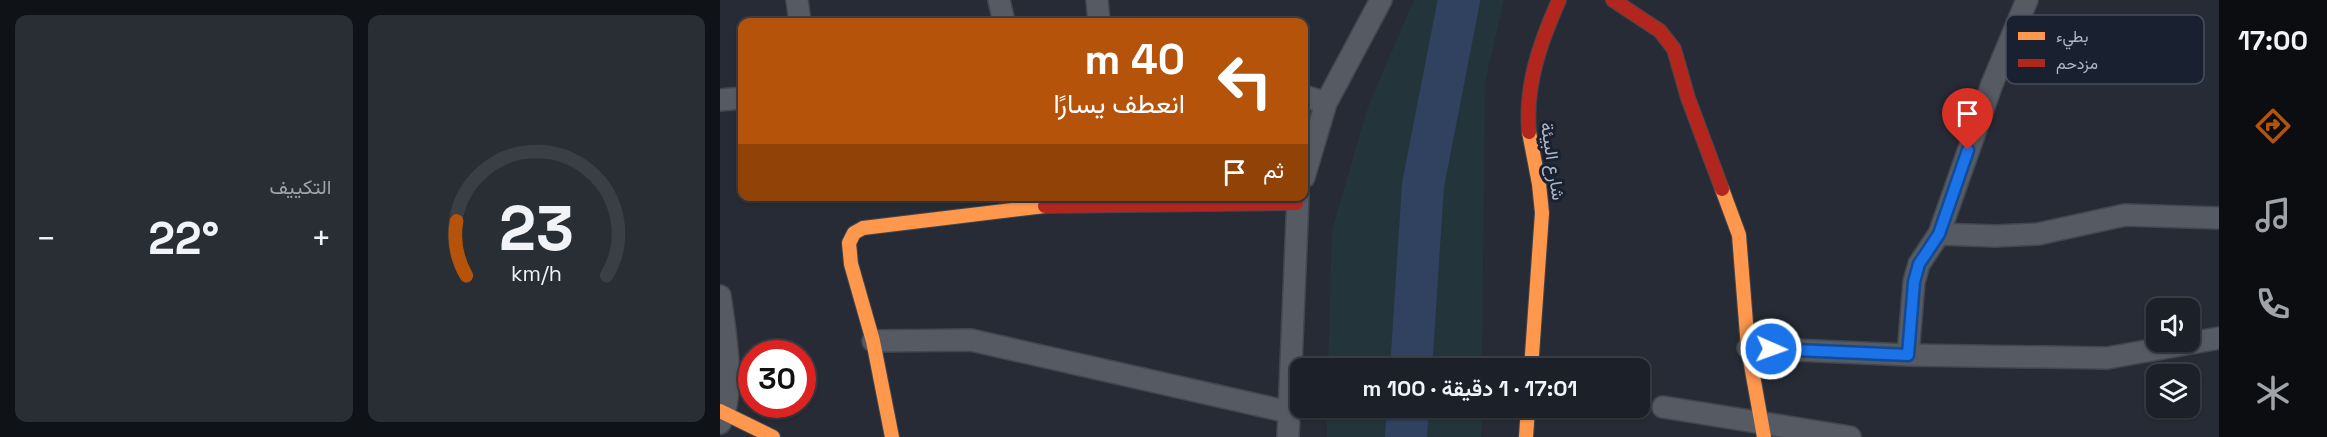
<!DOCTYPE html>
<html lang="ar">
<head>
<meta charset="utf-8">
<style>
  body { margin:0; font-family:"Space Grotesk",Vazirmatn,sans-serif; background:#292d34; color:#f1f3f6; direction:rtl; height:100vh; display:flex; flex-direction:column; font-size:22px; white-space:nowrap }
  * { box-sizing:border-box; margin:0 }
  p { font-size:20px; color:#a0a3a8 }
  .icon { flex:none; width:33px; height:33px; fill:none; stroke:currentColor; stroke-width:2; stroke-linecap:round; stroke-linejoin:round }
  .map { position:relative; flex:1; overflow:hidden; direction:ltr }
  .drawer { display:flex; flex-direction:column; gap:15px; padding:15px; background:#0f1216; width:720px }
  .drawer>* { flex:none }
  .hud { position:absolute; left:18px; top:18px; width:570px; height:183px; border-radius:12px; box-shadow:0 2px 4px #0004,0 0 0 2px #3a3e45; direction:rtl; background:#b45309; color:#fff; overflow:hidden }
  .controls { position:absolute; left:1426px; top:298px; display:grid; gap:12px }
  .controls a { display:grid; place-items:center; width:54px; height:54px; border-radius:12px; background:#1c2028; box-shadow:0 2px 4px #0004,0 0 0 2px #3a3e45; font-size:30px }
  .speed { position:absolute; left:18px; top:340px; display:flex; gap:12px; font-size:30px; font-weight:700; text-align:center }
  .speed>* { display:grid; place-content:center; width:78px; height:78px; border-radius:50%; background:#1c2028; box-shadow:0 2px 4px #0004,0 0 0 2px #3a3e45; line-height:1 }
  .speed .limit { border:9px solid #d22; background:#fff; color:#111 }
  .pin { position:absolute; display:grid; place-items:center; width:51px; height:51px; color:#fff; margin:-62px -26px; border-radius:50% 50% 50% 0; rotate:-45deg; box-shadow:0 0 6px #0007 }
  .pin .icon { rotate:45deg }
  .me { position:absolute; width:66px; margin:-33px; rotate:92deg; stroke-linejoin:round; filter:drop-shadow(0 0 4px #0008) }
  .turn { display:flex; align-items:center; gap:21px; height:126px; padding:0 24px; font-size:27px }
  .turn .icon { width:78px; height:78px; stroke-width:2.5 }
  .turn b { display:block; font-size:42px; line-height:51px }
  .then { display:flex; align-items:center; height:57px; padding:0 24px; background:#0003; gap:12px; font-size:22px }
  .big { font-size:45px; font-weight:600; line-height:1.1 }
  .drawer .card { flex:1; display:flex; flex-direction:column; justify-content:center; gap:9px; min-width:0; padding:0 21px; border-radius:12px; background:#292d34 }
  .drawer .dial { align-items:center; gap:0 }
  .dial svg { height:156px; overflow:visible; fill:none; stroke:#3a3e45; stroke-width:7; stroke-linecap:round; text-anchor:middle }
  .dial text { fill:#f1f3f6; stroke:none }
  .heat { display:flex; justify-content:space-between; align-items:center; font-size:33px; direction:ltr }
  .drawer .tiles { flex:1; display:grid; gap:15px; grid-template-columns:repeat(2,1fr) }
  .trip { position:absolute; left:570px; top:358px; width:360px; height:60px; border-radius:12px; background:#1c2028; box-shadow:0 2px 4px #0004,0 0 0 2px #3a3e45; font-weight:600; line-height:60px; text-align:center; direction:rtl }
  main { display:flex; flex:1; min-height:0 }
  .tab-bar { display:flex; flex-direction:column; width:108px; justify-content:space-around; align-items:center; background:#0b0d10; color:#a0a3a8 }
  .tab-bar .icon { width:42px; height:42px }
  .tab-bar .selected { color:#b45309 }
  .tab-bar b { font-size:27px; color:#f1f3f6 }
  .map>svg:first-child { display:block }
  .green { fill:#23353b }
  .lines { fill:none; stroke-linecap:round; stroke-linejoin:round }
  .river { stroke:#314260; stroke-width:42 }
  .street-casing { stroke:#42464e; stroke-width:24 }
  .slow-casing { stroke:#42464e; stroke-width:16 }
  .jam-casing { stroke:#42464e; stroke-width:16 }
  .street { stroke:#565a63; stroke-width:21 }
  .slow { stroke:#ff974d; stroke-width:14 }
  .jam { stroke:#b3261e; stroke-width:14 }
  .route-casing { stroke:#114b97; stroke-width:15 }
  .route { stroke:#1a73e8; stroke-width:10 }
  .labels { text-anchor:middle; dominant-baseline:central; stroke-width:6; stroke-linejoin:round; paint-order:stroke }
  .street-label { font-size:18px; fill:#afb7c7; stroke:#192130 }
  .key { fill:#192130; stroke:#464e5d; stroke-width:1.5 }
  .key-label { font-size:16px; fill:#afb7c7 }
</style>
</head>
<body>
<main>
<nav class="tab-bar">
<b>17:00</b>
<svg class="icon selected" aria-label="directions" viewBox="0 0 24 24"><path d="M12 3l9 9-9 9-9-9zM9 14v-3h6M13 9l2 2-2 2"/></svg>
<svg class="icon" aria-label="music" viewBox="0 0 24 24"><path d="M9 18V5l10-2v13"/><circle cx="6" cy="18" r="3"/><circle cx="16" cy="16" r="3"/></svg>
<svg class="icon" aria-label="phone" viewBox="0 0 24 24"><path d="M5 4h4l2 5-3 2q2 4 5 5l2-3 5 2v4C11 20 4 13 5 4z"/></svg>
<svg class="icon" aria-label="climate" viewBox="0 0 24 24"><path d="M12 3v18M4 7l16 10M4 17L20 7"/></svg>
</nav>
<div class="map">
<svg width="1499" height="437" viewBox="0 0 1499 437">
  <rect width="100%" height="100%" fill="#262b35"/>
  <path class="green" d="M 694,0 L 784,0 L 765,82 L 762,369 L 608,369 L 612,230 L 648,107 Z
    M 607,408 L 762,408 L 761,437 L 607,437 Z"/>
  <g class="lines">
    <path class="river" d="M 691,369 L 703,185 L 739,0
      M 686,437 L 688,408"/>
    <g class="street-casing">
      <path id="street" d="M 77,0 L 80,22
        M 279,0 L 284,22
        M 377,0 L 379,22
        M 584,96 L 606,103
        M 0,100 L 22,98
        M 584,177 L 606,103 L 661,0
        M 1219,234 L 1275,236 L 1318,234 L 1405,215 L 1499,218
        M 0,296 C 5,330 16,393 0,423
        M 153,341 L 251,340 L 569,412
        M 1028,348 L 1188,355 L 1387,358 L 1499,338
        M 1188,355 L 1194,282 L 1199,264 L 1219,234 L 1272,84 L 1307,0
        M 943,407 L 1130,437
        M 568,437 L 578,196"/>
    </g>
    <g class="slow-casing">
      <path id="slow" d="M 809,132 L 819,184 L 822,213 L 811,369
        M 1002,189 L 1019,235 L 1028,348 L 1044,437
        M 0,411 L 53,437
        M 172,437 L 153,341 L 131,264 L 129,243 L 134,233 L 143,228 L 325,206
        M 806,437 L 808,408"/>
    </g>
    <g class="jam-casing">
      <path id="jam" d="M 893,0 L 940,31 L 954,49 L 968,98 L 1002,189
        M 809,132 C 805,85 820,43 839,0
        M 325,206 L 576,203"/>
    </g>
    <use href="#street" class="street"/>
    <use href="#slow" class="slow"/>
    <use href="#jam" class="jam"/>
  </g>
  <g class="lines">
    <g class="route-casing">
      <path id="route" d="M 1051,349 L 1188,355 L 1194,282 L 1199,264 L 1219,234 L 1248,150"/>
    </g>
    <use href="#route" class="route"/>
  </g>
  <g class="labels">
    <g class="street-label">
      <text transform="translate(833 161) rotate(81)">شارع البيئة</text>
    </g>
  </g>
  <rect x="1286" y="15" width="198" height="69" rx="9" class="key"/>
  <rect x="1298" y="32" width="27" height="8" fill="#ff974d"/>
  <rect x="1298" y="59" width="27" height="8" fill="#b3261e"/>
  <g class="key-label">
    <text x="1336" y="42">بطيء</text>
    <text x="1336" y="69">مزدحم</text>
  </g>
</svg>
<div class="controls">
<a><svg class="icon" aria-label="sound" viewBox="0 0 24 24"><path d="M4 9h4l5-4v14l-5-4H4zM17 9q2 3 0 6"/></svg></a>
<a><svg class="icon" aria-label="layers" viewBox="0 0 24 24"><path d="M12 4l9 5-9 5-9-5zM3 14l9 5 9-5"/></svg></a>
</div>
<div class="speed"><div class="limit">30</div></div>
<div class="pin" style="left:1248px;top:150px;background:#d93025"><svg class="icon" aria-label="arrive" viewBox="0 0 24 24"><path d="M6 21V4h12l-3 4 3 4H6"/></svg></div>
<svg class="me" style="left:1051px;top:349px" viewBox="-20 -20 40 40"><circle r="17" fill="#1a73e8" stroke="#fff" stroke-width="3"/><path d="M0-11L8 9 0 5-8 9z" fill="#fff"/></svg>
<div class="trip">17:01 · 1 دقيقة · 100 m</div>
<div class="hud">
<div class="turn"><svg class="icon" aria-label="left" viewBox="0 0 24 24"><path d="M17 20v-9H6M10 6l-5 5 5 5"/></svg><div><b>40 m</b>انعطف يسارًا</div></div>
<div class="then">ثم<svg class="icon" aria-label="arrive" viewBox="0 0 24 24"><path d="M6 21V4h12l-3 4 3 4H6"/></svg></div>
</div>
</div>
<section class="drawer">
<div class="tiles">
<div class="card dial"><svg viewBox="0 0 100 80">
<path d="M14 69A42 42 0 1 1 86 69"/>
<path d="M14 69A42 42 0 0 1 9 41" stroke="#b45309"/>
<text x="50" y="56" font-size="32" font-weight="700">23</text>
<text x="50" y="72" font-size="11">km/h</text>
</svg></div>
<div class="card"><p>التكييف</p>
<div class="heat"><a>−</a><b class="big">22°</b><a>+</a></div>
</div>
</div>
</section>
</main>
</body>
</html>
